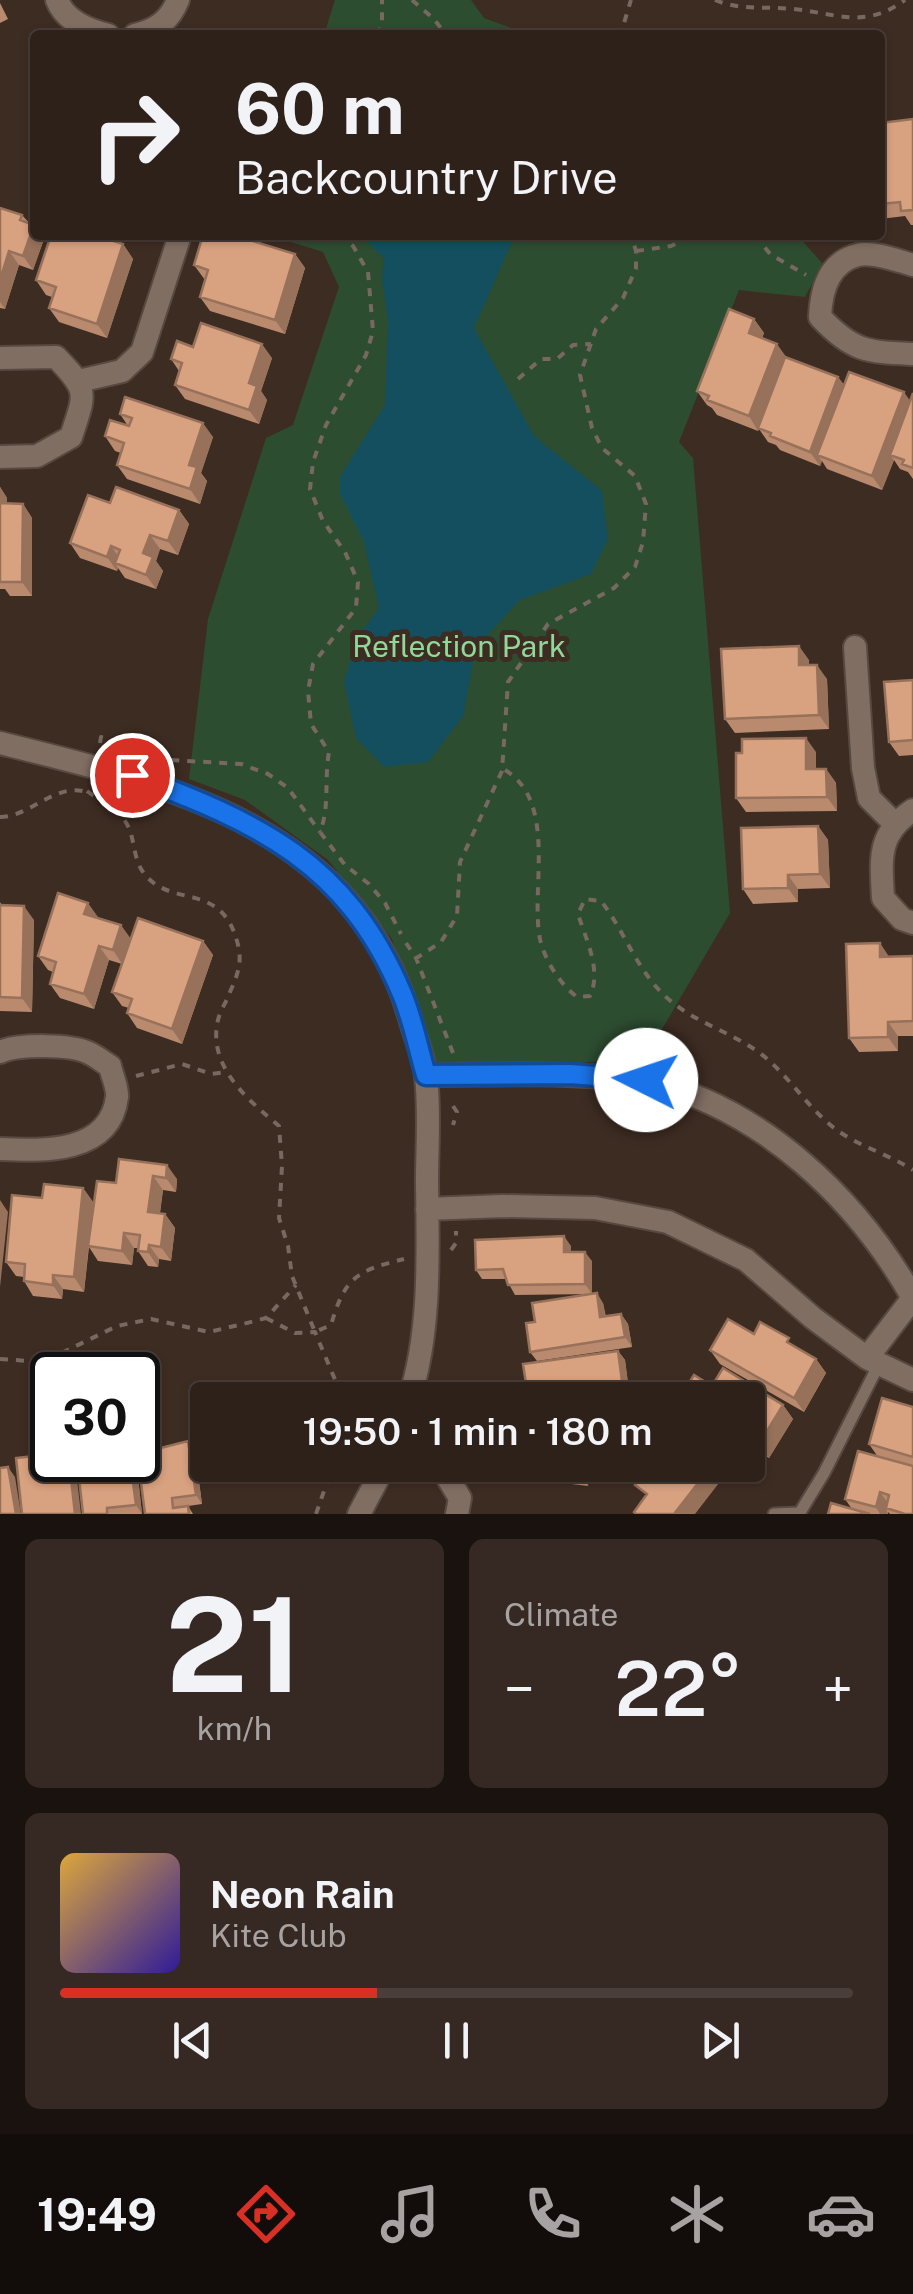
<!DOCTYPE html>
<html lang="en">
<head>
<meta charset="utf-8">
<style>
  body { margin:0; font-family:"Public Sans",sans-serif; background:#362923; color:#f1f3f6; height:100vh; display:flex; flex-direction:column; font-size:38px; white-space:nowrap }
  * { box-sizing:border-box; margin:0 }
  p { font-size:32px; color:#a7a3a2 }
  .icon { flex:none; width:55px; height:55px; fill:none; stroke:currentColor; stroke-width:2; stroke-linecap:round; stroke-linejoin:round }
  .map { position:relative; height:1514px; overflow:hidden }
  .side { display:flex; flex-direction:column; gap:25px; padding:25px; background:#19120e; flex:1 }
  .side>* { flex:none }
  .banner { position:absolute; left:30px; top:30px; width:855px; height:210px; border-radius:10px; box-shadow:0 2px 8px #0004,0 0 0 2px #493e39; background:#2e211a; color:#f1f3f6; overflow:hidden }
  .speed { position:absolute; left:30px; top:1352px; display:flex; gap:20px; font-size:50px; font-weight:700; text-align:center }
  .speed>* { display:grid; place-content:center; width:130px; height:130px; border-radius:50%; background:#2e211a; box-shadow:0 2px 8px #0004,0 0 0 2px #493e39; line-height:1 }
  .speed .limit { border:5px solid #111; border-radius:15px; background:#fff; color:#111 }
  .pin { position:absolute; display:grid; place-items:center; width:85px; height:85px; color:#fff; margin:-42px; border:5px solid #fff; border-radius:50%; box-shadow:0 2px 10px #0007 }
  .me { position:absolute; width:110px; margin:-55px; rotate:274deg; stroke-linejoin:round; filter:drop-shadow(0 0 8px #0008) }
  .turn { display:flex; align-items:center; gap:35px; height:210px; padding:0 40px; font-size:45px }
  .turn .icon { width:130px; height:130px; stroke-width:2.5 }
  .turn b { display:block; font-size:70px; line-height:85px }
  .big { font-size:75px; font-weight:600; line-height:1.1 }
  .side .tile { flex:1; display:flex; flex-direction:column; justify-content:center; gap:15px; min-width:0; padding:0 35px; border-radius:15px; background:#362923 }
  .side .dial { align-items:center; gap:0 }
  .dial b { font-size:130px; line-height:1 }
  .song { display:flex; align-items:center; gap:30px }
  .cover { width:120px; height:120px; border-radius:15px; background:linear-gradient(135deg,hsl(40 70% 55%),hsl(250 70% 35%)) }
  .played { height:10px; border-radius:5px; background:linear-gradient(90deg,#d93025 40%,#493e39 40%) }
  .keys { display:flex; justify-content:space-around; direction:ltr }
  .heat { display:flex; justify-content:space-between; align-items:center; font-size:55px; direction:ltr }
  .side .tiles { flex:1; display:grid; gap:25px; grid-template-columns:1fr 1fr }
  .tile:last-child { grid-column:span 2 }
  .trip { position:absolute; left:190px; top:1382px; width:575px; height:100px; border-radius:10px; background:#2e211a; box-shadow:0 2px 8px #0004,0 0 0 2px #493e39; font-weight:600; line-height:100px; text-align:center }
  .tabs { display:flex; height:160px; justify-content:space-around; align-items:center; background:#120d0a; color:#a7a3a2 }
  .tabs .icon { width:70px; height:70px }
  .tabs .selected { color:#d93025 }
  .tabs b { font-size:45px; color:#f1f3f6 }
  .map>svg:first-child { display:block }
  .green { fill:#2d4d31 }
  .water { fill:#134f5e }
  .lines { fill:none; stroke-linecap:round; stroke-linejoin:round }
  .lane-casing { stroke:#574941; stroke-width:15 }
  .street-casing { stroke:#574941; stroke-width:26 }
  .path { stroke:#776860; stroke-width:4; stroke-dasharray:8 8; stroke-linecap:butt }
  .lane { stroke:#816e63; stroke-width:11 }
  .street { stroke:#816e63; stroke-width:22 }
  .wall { fill:#ba8a6e }
  .shaded-wall { fill:#97715a }
  .building { fill:#d8a180; stroke:#97715a; stroke-width:2.5 }
  .route-casing { stroke:#114b97; stroke-width:25 }
  .route { stroke:#1a73e8; stroke-width:18 }
  .labels { text-anchor:middle; dominant-baseline:central; stroke-width:10; stroke-linejoin:round; paint-order:stroke }
  .park-label { font-size:30px; fill:#92d79a; stroke:#3d2c22 }
</style>
</head>
<body>
<div class="map">
<svg width="913" height="1514" viewBox="0 0 913 1514">
  <rect width="100%" height="100%" fill="#3d2c22"/>
  <path class="green" d="M 335,0 L 471,0 L 484,18 L 531,35 L 324,35 Z
    M 268,235 L 797,235 L 823,264 L 805,297 L 739,290 L 679,442 L 693,458 L 730,913 L 644,1060 L 430,1068 L 392,939 L 328,860 L 245,800 L 189,779 L 208,619 L 266,438 L 293,425 L 339,287 L 323,252 Z"/>
  <path class="water" d="M 360,235 L 515,235 L 474,328 L 534,436 L 602,491 L 608,539 L 591,574 L 520,600 L 476,647 L 463,716 L 428,762 L 384,767 L 356,738 L 344,682 L 356,640 L 379,608 L 364,542 L 340,494 L 340,477 L 385,405 L 388,320 L 382,278 L 384,258 Z"/>
  <g class="lines">
    <g class="lane-casing">
      <path id="lane" d="M 774,1514 L 799,1513
        M 799,1514 L 824,1473 L 879,1364"/>
    </g>
    <g class="street-casing">
      <path id="street" d="M 57,0 C 65,21 88,30 108,35
        M 135,35 C 157,30 170,20 178,0
        M 913,265 C 898,261 873,251 858,255 C 828,262 821,292 820,317 C 853,352 867,352 913,354
        M 0,358 L 56,357 C 90,392 85,393 71,437 L 37,456 L 0,457
        M 79,381 L 122,371 L 142,352 L 180,235
        M 855,647 L 863,768 L 869,798 L 894,823
        M 0,743 C 170,785 354,826 410,1018 C 415,1037 424,1057 426,1076 C 430,1111 427,1148 427,1182 C 428,1254 431,1332 409,1400
        M 913,810 C 877,834 881,858 883,898 L 902,919 L 913,923
        M 0,1052 C 18,1044 71,1044 89,1053 C 96,1056 103,1062 110,1066 C 112,1076 118,1088 117,1097 C 110,1154 43,1151 0,1149
        M 426,1075 C 485,1075 544,1072 602,1077 C 617,1078 634,1077 648,1081 C 763,1109 856,1198 913,1298
        M 427,1209 L 503,1206 L 595,1208 L 668,1222 L 746,1260 L 813,1318 L 867,1358 L 913,1380
        M 867,1358 L 913,1298
        M 440,1465 L 460,1498 L 457,1514
        M 359,1514 L 385,1465"/>
    </g>
    <path class="path" d="M 412,0 L 434,19 L 446,35
      M 715,0 C 742,11 765,6 793,9 C 836,13 864,30 905,0
      M 377,35 L 382,25 L 382,0
      M 615,35 L 624,23 L 631,0
      M 339,235 L 353,246 L 368,272 L 373,331 L 366,355 L 326,425 L 313,462 L 310,489 L 323,521 L 345,552 L 358,582 L 356,608 L 313,664 L 308,691 L 311,724 L 329,752 C 324,780 330,807 320,832 L 345,865 L 369,884 L 385,903 L 401,934
      M 755,235 L 770,254 L 806,275
      M 636,251 L 671,246 L 694,235
      M 518,379 L 541,359 L 557,359 L 573,345 L 591,344
      M 100,743 L 101,737 L 171,760 L 241,764 L 268,774 L 288,788 L 320,832
      M 505,770 C 558,802 530,890 540,939 C 545,961 560,984 577,997 L 590,996 C 602,970 586,940 578,914 L 585,899 L 601,901 C 623,929 635,965 660,991 C 687,1020 725,1029 757,1051 C 784,1070 802,1100 827,1122 C 852,1145 885,1152 913,1170
      M 87,791 C 101,802 123,810 130,831 C 136,849 134,865 149,879 C 177,906 221,884 237,941 C 243,961 238,974 230,992 C 227,1001 220,1011 218,1020 C 207,1066 248,1100 279,1126 L 282,1166 L 279,1218 L 288,1246 L 292,1276 L 315,1332 L 331,1325 C 345,1277 356,1271 404,1259
      M 0,817 C 30,817 56,782 86,792
      M 406,943 L 416,958 L 453,1053
      M 415,959 L 441,942 L 457,916 L 460,862 L 502,771 L 508,682 L 548,624 L 614,588 L 635,567 L 643,542 L 646,504 L 635,476 L 602,448 L 592,428 L 580,375 L 596,329 L 623,298 L 636,268 L 636,251 L 631,235
      M 136,1076 L 182,1064 L 211,1074 L 228,1072
      M 453,1106 L 457,1112 L 453,1125
      M 451,1250 L 456,1243 L 456,1231
      M 266,1318 L 295,1333 L 315,1332 L 336,1382 L 338,1400
      M 0,1359 L 43,1362 L 117,1326 L 151,1319 L 209,1332 L 243,1324 L 266,1318 L 296,1285
      M 316,1514 L 333,1465"/>
    <use href="#lane" class="lane"/>
    <use href="#street" class="street"/>
  </g>
  <path class="wall" d="M 0,3 L 8,19 L 0,23 Z
    M 913,119 L 913,225 L 911,225 L 905,216 L 880,219 L 880,123 Z
    M 0,208 L 22,215 L 44,239 L 33,270 L 19,265 L 5,309 L 0,308 Z
    M 118,243 L 123,244 L 133,259 L 107,338 L 59,322 L 49,308 L 52,297 L 46,295 L 36,280 Z
    M 295,254 L 305,268 L 285,334 L 210,311 L 200,297 L 205,280 L 194,265 Z
    M 754,319 L 764,333 L 762,338 L 786,358 L 838,377 L 844,385 L 910,401 L 913,393 L 913,479 L 908,472 L 900,469 L 894,460 L 882,490 L 827,469 L 822,461 L 820,466 L 780,450 L 776,445 L 768,442 L 759,429 L 758,431 L 717,415 L 712,408 L 707,405 L 697,391 Z
    M 193,347 L 272,358 L 261,391 L 267,400 L 259,424 L 185,399 L 175,385 L 179,371 L 171,359 Z
    M 120,414 L 213,437 L 201,473 L 207,481 L 200,504 L 127,479 L 117,465 L 121,453 L 115,451 L 105,436 L 128,426 Z
    M 0,487 L 7,498 L 7,503 L 23,504 L 32,518 L 32,596 L 10,596 L 5,589 L 0,589 Z
    M 110,503 L 179,510 L 189,524 L 178,555 L 160,549 L 156,561 L 163,571 L 156,589 L 125,578 L 118,568 L 117,571 L 80,558 L 70,543 Z
    M 809,660 L 809,665 L 827,679 L 829,729 L 735,733 L 725,719 Z
    M 913,680 L 913,755 L 899,756 L 889,742 Z
    M 816,752 L 816,769 L 826,769 L 836,783 L 837,811 L 746,812 L 736,798 Z
    M 818,826 L 828,840 L 830,888 L 798,889 L 798,902 L 753,904 L 743,889 Z
    M 0,902 L 2,906 L 34,920 L 32,1012 L 0,1011 Z
    M 98,917 L 131,939 L 203,941 L 213,955 L 182,1044 L 137,1028 L 127,1013 L 129,1008 L 122,1006 L 112,992 L 122,964 L 109,960 L 94,1009 L 60,998 L 50,984 L 53,972 L 48,970 L 38,956 Z
    M 889,956 L 913,956 L 913,1036 L 898,1036 L 898,1051 L 859,1052 L 849,1038 Z
    M 119,1159 L 177,1179 L 176,1192 L 163,1190 L 160,1213 L 165,1214 L 175,1228 L 171,1261 L 159,1259 L 158,1267 L 148,1266 L 138,1251 L 139,1248 L 134,1248 L 132,1265 L 98,1261 L 89,1247 L 84,1292 L 63,1289 L 62,1299 L 33,1296 L 24,1281 L 24,1277 L 16,1276 L 6,1262 L 42,1198 L 83,1188 L 93,1202 L 116,1183 Z
    M 571,1246 L 571,1252 L 592,1261 L 592,1294 L 515,1295 L 506,1279 L 482,1279 L 476,1270 Z
    M 603,1303 L 606,1317 L 621,1314 L 628,1324 L 632,1347 L 537,1361 L 530,1352 Z
    M 796,1347 L 816,1359 L 826,1373 L 804,1412 L 720,1364 L 710,1350 Z
    M 618,1351 L 625,1360 L 629,1391 L 603,1394 L 604,1400 L 536,1400 L 527,1390 Z
    M 723,1368 L 783,1405 L 793,1419 L 769,1458 L 748,1445 L 748,1400 L 684,1400 L 681,1396 L 694,1375 L 712,1386 Z
    M 913,1407 L 913,1514 L 890,1514 L 888,1512 L 888,1514 L 828,1514 L 852,1509 L 845,1499 L 878,1457 L 869,1444 Z
    M 195,1451 L 202,1504 L 188,1506 L 193,1514 L 145,1514 Z
    M 77,1460 L 131,1460 L 137,1468 L 142,1514 L 83,1514 Z
    M 512,1465 L 590,1465 L 588,1486 L 522,1478 Z"/>
  <path class="shaded-wall" d="M 34,225 L 35,235 L 41,235 L 44,239 L 33,270 L 23,256 Z
    M 123,244 L 133,259 L 107,338 L 97,324 Z
    M 9,251 L 19,265 L 5,309 L 0,302 L 0,280 Z
    M 295,254 L 305,268 L 285,334 L 275,320 Z
    M 754,319 L 764,333 L 759,347 L 749,333 Z
    M 262,344 L 272,358 L 261,391 L 267,400 L 259,424 L 249,410 L 249,383 Z
    M 777,344 L 787,358 L 758,431 L 749,416 Z
    M 838,377 L 848,391 L 817,455 L 822,461 L 820,466 L 810,452 Z
    M 904,392 L 913,405 L 890,455 L 894,460 L 882,490 L 872,476 Z
    M 203,423 L 213,437 L 201,473 L 207,481 L 200,504 L 190,489 L 189,465 Z
    M 0,487 L 7,498 L 7,518 L 0,507 Z
    M 23,504 L 32,518 L 32,596 L 22,582 Z
    M 179,510 L 189,524 L 178,555 L 168,541 Z
    M 150,535 L 160,549 L 156,561 L 163,571 L 156,589 L 146,575 L 143,553 Z
    M 111,546 L 121,560 L 115,563 L 118,568 L 117,571 L 107,557 Z
    M 799,646 L 809,660 L 809,680 L 799,665 Z
    M 817,665 L 827,679 L 829,729 L 819,715 Z
    M 806,738 L 816,752 L 816,783 L 806,769 Z
    M 826,769 L 836,783 L 837,811 L 827,797 Z
    M 818,826 L 828,840 L 830,888 L 820,874 Z
    M 788,875 L 798,889 L 798,902 L 788,888 Z
    M 88,903 L 98,917 L 94,928 L 84,914 Z
    M 24,906 L 34,920 L 32,1012 L 22,998 Z
    M 121,925 L 131,939 L 122,964 L 113,950 Z
    M 203,941 L 213,955 L 182,1044 L 172,1029 Z
    M 880,943 L 890,958 L 880,957 Z
    M 99,946 L 109,960 L 94,1009 L 84,994 Z
    M 888,1022 L 898,1036 L 898,1051 L 888,1037 Z
    M 167,1165 L 177,1179 L 176,1192 L 166,1178 Z
    M 153,1176 L 163,1190 L 158,1226 L 148,1212 Z
    M 83,1188 L 93,1202 L 84,1292 L 74,1277 Z
    M 0,1200 L 8,1212 L 0,1287 Z
    M 165,1214 L 175,1228 L 171,1261 L 161,1247 Z
    M 124,1233 L 134,1248 L 132,1265 L 122,1251 Z
    M 564,1236 L 571,1246 L 571,1262 L 564,1252 Z
    M 149,1245 L 159,1259 L 158,1267 L 148,1252 Z
    M 585,1252 L 592,1261 L 592,1294 L 585,1284 Z
    M 53,1275 L 63,1289 L 62,1299 L 53,1285 Z
    M 597,1293 L 603,1303 L 607,1327 L 600,1317 Z
    M 621,1314 L 628,1324 L 632,1347 L 625,1337 Z
    M 618,1351 L 625,1360 L 629,1391 L 622,1381 Z
    M 816,1359 L 826,1373 L 804,1412 L 794,1398 Z
    M 596,1385 L 603,1394 L 604,1400 L 600,1400 L 598,1397 Z
    M 783,1405 L 793,1419 L 769,1458 L 759,1444 Z
    M 188,1441 L 195,1451 L 202,1504 L 196,1495 Z
    M 69,1460 L 74,1460 L 75,1462 L 81,1514 L 75,1514 Z
    M 130,1460 L 137,1468 L 142,1514 L 136,1505 Z
    M 579,1465 L 590,1465 L 588,1486 L 578,1472 Z
    M 702,1465 L 719,1465 L 712,1474 L 719,1483 L 695,1514 L 674,1514 Z
    M 8,1467 L 15,1477 L 21,1514 L 16,1514 Z
    M 880,1492 L 890,1506 L 886,1508 L 888,1514 L 880,1514 L 876,1507 Z"/>
  <path class="building" d="M 913,119 L 913,210 L 901,211 L 900,202 L 880,204 L 880,123 Z
    M 0,208 L 22,215 L 20,220 L 34,225 L 23,256 L 9,251 L 0,280 Z
    M 51,235 L 111,235 L 110,240 L 123,244 L 97,324 L 49,308 L 56,287 L 36,280 Z
    M 203,235 L 233,235 L 295,254 L 275,320 L 200,297 L 208,270 L 194,265 Z
    M 729,309 L 754,319 L 749,333 L 777,344 L 749,416 L 707,400 L 709,396 L 697,391 Z
    M 201,323 L 262,344 L 249,383 L 257,386 L 249,410 L 175,385 L 182,363 L 171,359 L 177,341 L 193,347 Z
    M 785,357 L 838,377 L 810,452 L 770,436 L 771,433 L 758,428 Z
    M 849,372 L 904,392 L 872,476 L 817,455 Z
    M 913,393 L 913,468 L 902,464 L 904,460 L 890,455 Z
    M 125,397 L 203,423 L 189,465 L 197,467 L 190,489 L 117,465 L 124,443 L 105,436 L 110,420 L 129,426 L 132,418 L 120,414 Z
    M 116,487 L 179,510 L 168,541 L 150,535 L 143,553 L 153,557 L 146,575 L 115,563 L 120,550 L 111,546 L 107,557 L 70,543 L 88,495 L 110,503 Z
    M 0,503 L 23,504 L 22,582 L 0,582 Z
    M 799,646 L 799,665 L 817,665 L 819,715 L 725,719 L 721,649 Z
    M 913,680 L 913,740 L 889,742 L 884,682 Z
    M 806,738 L 806,769 L 826,769 L 827,797 L 736,798 L 736,753 L 742,753 L 742,739 Z
    M 818,826 L 820,874 L 788,875 L 788,888 L 743,889 L 741,828 Z
    M 58,893 L 88,903 L 84,914 L 121,925 L 113,950 L 99,946 L 84,994 L 50,984 L 56,962 L 38,956 Z
    M 0,905 L 24,906 L 22,998 L 0,997 Z
    M 138,918 L 203,941 L 172,1029 L 127,1013 L 132,999 L 112,992 Z
    M 880,943 L 880,957 L 913,956 L 913,1021 L 888,1022 L 888,1037 L 849,1038 L 846,944 Z
    M 119,1159 L 167,1165 L 166,1178 L 153,1176 L 148,1212 L 165,1214 L 161,1247 L 149,1245 L 148,1252 L 138,1251 L 140,1235 L 124,1233 L 122,1251 L 88,1246 L 97,1181 L 116,1183 Z
    M 44,1184 L 83,1188 L 74,1277 L 53,1275 L 53,1285 L 24,1281 L 25,1264 L 6,1262 L 12,1195 L 42,1198 Z
    M 564,1236 L 564,1252 L 585,1252 L 585,1284 L 508,1285 L 503,1269 L 476,1270 L 475,1240 Z
    M 597,1293 L 600,1317 L 621,1314 L 625,1337 L 530,1352 L 526,1323 L 535,1322 L 532,1303 Z
    M 728,1319 L 754,1334 L 760,1322 L 789,1338 L 787,1342 L 816,1359 L 794,1398 L 710,1350 Z
    M 618,1351 L 622,1381 L 596,1385 L 598,1397 L 580,1400 L 536,1400 L 534,1389 L 527,1390 L 523,1364 Z
    M 723,1368 L 783,1405 L 759,1444 L 748,1437 L 748,1400 L 687,1400 L 681,1396 L 694,1375 L 712,1386 Z
    M 882,1398 L 913,1407 L 913,1457 L 869,1444 Z
    M 188,1441 L 196,1495 L 172,1498 L 173,1508 L 188,1506 L 189,1514 L 145,1514 L 138,1459 L 138,1448 L 156,1445 L 157,1449 Z
    M 858,1451 L 913,1466 L 913,1514 L 905,1514 L 886,1508 L 889,1495 L 880,1492 L 876,1507 L 845,1499 Z
    M 52,1454 L 52,1460 L 69,1460 L 75,1514 L 22,1514 L 16,1458 Z
    M 77,1460 L 130,1460 L 136,1505 L 107,1508 L 107,1514 L 83,1514 Z
    M 520,1465 L 579,1465 L 578,1472 Z
    M 649,1465 L 654,1465 L 664,1473 L 670,1465 L 704,1465 L 709,1469 L 674,1514 L 636,1514 L 634,1512 L 647,1494 L 635,1485 Z
    M 8,1467 L 16,1514 L 0,1514 L 0,1468 Z
    M 831,1503 L 870,1514 L 828,1514 Z"/>
  <g class="lines">
    <g class="route-casing">
      <path id="route" d="M 132,775 C 258,823 346,861 402,994 C 413,1020 418,1048 426,1075 L 570,1074 L 646,1080"/>
    </g>
    <use href="#route" class="route"/>
  </g>
  <g class="labels">
    <g class="park-label">
      <text x="459" y="646">Reflection Park</text>
    </g>
  </g>
</svg>
<div class="speed"><div class="limit">30</div></div>
<div class="pin" style="left:132px;top:775px;background:#d93025"><svg class="icon" aria-label="arrive" viewBox="0 0 24 24"><path d="M6 21V4h12l-3 4 3 4H6"/></svg></div>
<svg class="me" style="left:646px;top:1080px" viewBox="-20 -20 40 40"><circle r="19" fill="#fff"/><path d="M0-13L10 11 0 6-10 11z" fill="#1a73e8"/></svg>
<div class="trip">19:50 · 1 min · 180 m</div>
<div class="banner">
<div class="turn"><svg class="icon" aria-label="right" viewBox="0 0 24 24"><path d="M7 20v-9h11M14 6l5 5-5 5"/></svg><div><b>60 m</b>Backcountry Drive</div></div>
</div>
</div>
<section class="side">
<div class="tiles">
<div class="tile dial"><b>21</b><p>km/h</p></div>
<div class="tile"><p>Climate</p>
<div class="heat"><a>−</a><b class="big">22°</b><a>+</a></div>
</div>
<div class="tile">
<div class="song"><i class="cover"></i><div><b>Neon Rain</b><p>Kite Club</p></div></div>
<div class="played"></div>
<div class="keys"><svg class="icon" aria-label="previous" viewBox="0 0 24 24"><path d="M18 5L8 12l10 7zM5 5v14"/></svg><svg class="icon" aria-label="pause" viewBox="0 0 24 24"><path d="M8 5v14M16 5v14"/></svg><svg class="icon" aria-label="next" viewBox="0 0 24 24"><path d="M6 5l10 7-10 7zM19 5v14"/></svg></div>
</div>
</div>
</section>
<nav class="tabs">
<b>19:49</b>
<svg class="icon selected" aria-label="directions" viewBox="0 0 24 24"><path d="M12 3l9 9-9 9-9-9zM9 14v-3h6M13 9l2 2-2 2"/></svg>
<svg class="icon" aria-label="music" viewBox="0 0 24 24"><path d="M9 18V5l10-2v13"/><circle cx="6" cy="18" r="3"/><circle cx="16" cy="16" r="3"/></svg>
<svg class="icon" aria-label="phone" viewBox="0 0 24 24"><path d="M5 4h4l2 5-3 2q2 4 5 5l2-3 5 2v4C11 20 4 13 5 4z"/></svg>
<svg class="icon" aria-label="climate" viewBox="0 0 24 24"><path d="M12 3v18M4 7l16 10M4 17L20 7"/></svg>
<svg class="icon" aria-label="car" viewBox="0 0 24 24"><path d="M5 17H2v-5l4-1 3-4h7l3 4 3 1v5h-3M9 17h6M6 11h13"/><circle cx="7" cy="17" r="2"/><circle cx="17" cy="17" r="2"/></svg>
</nav>
</body>
</html>
